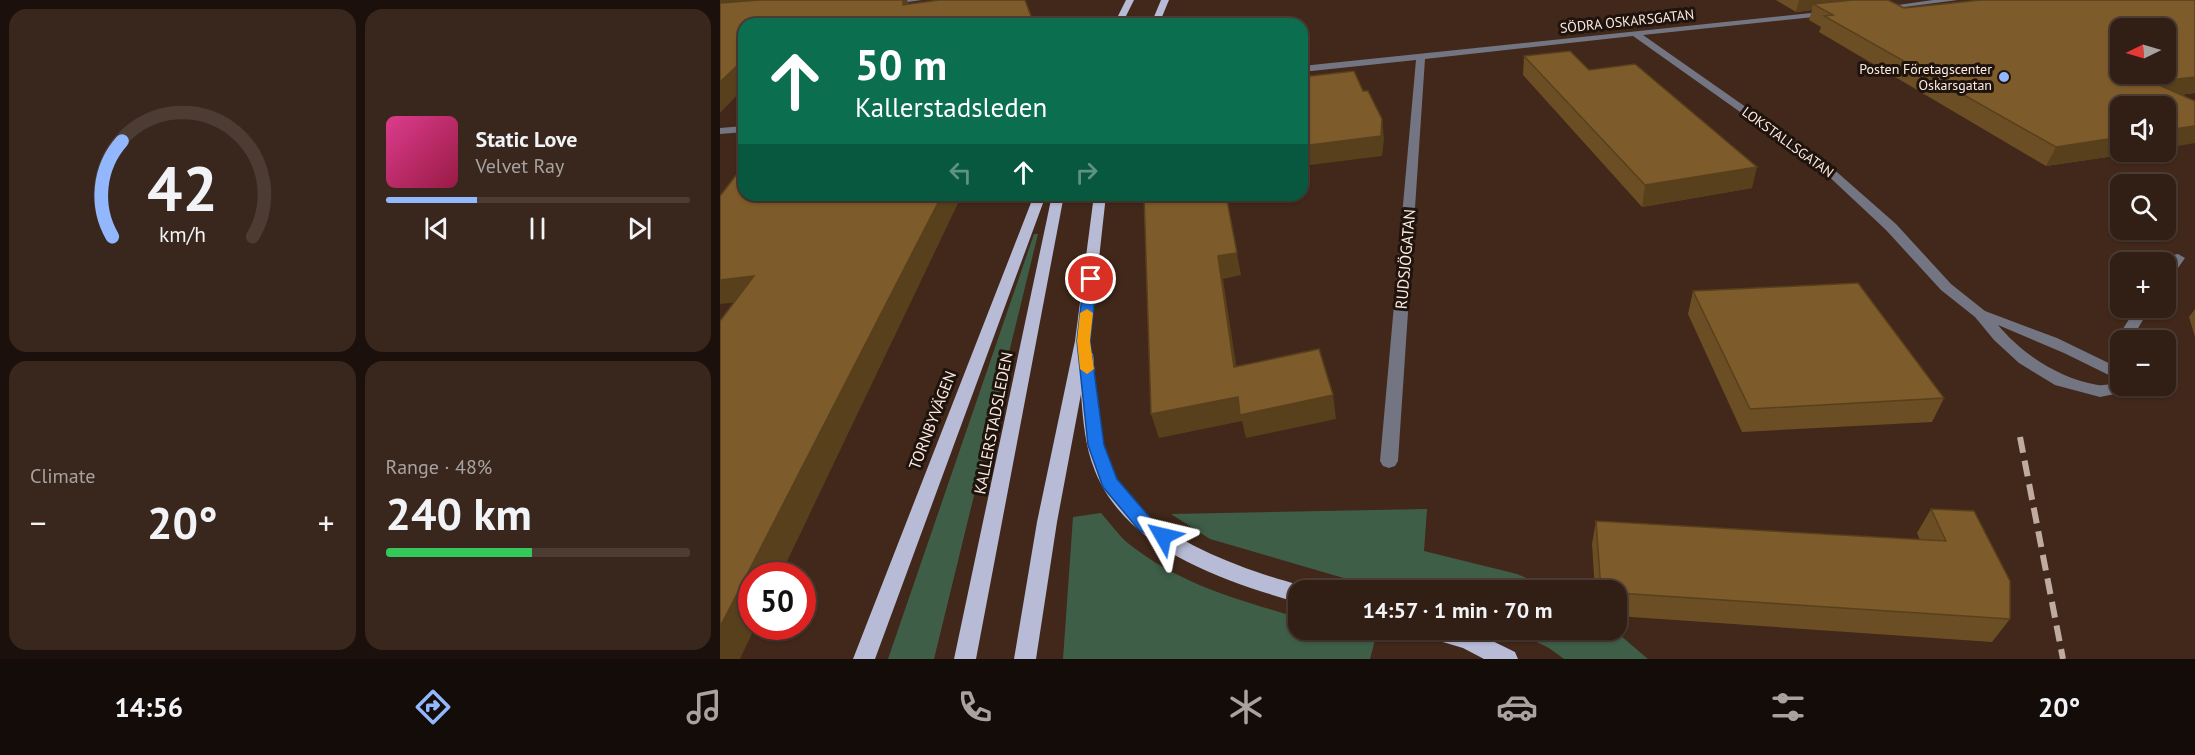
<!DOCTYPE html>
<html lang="en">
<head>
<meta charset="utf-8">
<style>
  body { margin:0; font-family:"PT Sans",sans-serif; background:#39271d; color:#f1f3f6; height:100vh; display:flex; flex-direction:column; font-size:22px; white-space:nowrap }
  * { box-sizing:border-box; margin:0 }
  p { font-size:20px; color:#a8a2a0 }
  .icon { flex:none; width:33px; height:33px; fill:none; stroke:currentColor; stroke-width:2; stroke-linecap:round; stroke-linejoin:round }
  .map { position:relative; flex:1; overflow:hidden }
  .side { display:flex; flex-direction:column; gap:9px; padding:9px; background:#1b100b; width:720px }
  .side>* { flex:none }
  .top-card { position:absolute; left:18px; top:18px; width:570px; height:183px; border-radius:18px; box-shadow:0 2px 4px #0004,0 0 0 2px #4c3c34; background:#0b6e4f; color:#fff; overflow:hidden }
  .needle { width:39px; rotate:265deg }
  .fabs { position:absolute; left:1390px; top:18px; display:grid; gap:12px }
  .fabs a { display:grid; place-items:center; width:66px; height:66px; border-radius:12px; background:#311e14; box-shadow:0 2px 4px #0004,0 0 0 2px #4c3c34; font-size:30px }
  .speed { position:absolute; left:18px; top:562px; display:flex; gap:12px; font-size:30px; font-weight:700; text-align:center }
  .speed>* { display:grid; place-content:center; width:78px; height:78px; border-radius:50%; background:#311e14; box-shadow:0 2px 4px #0004,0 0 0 2px #4c3c34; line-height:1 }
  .speed .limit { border:9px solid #d22; background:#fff; color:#111 }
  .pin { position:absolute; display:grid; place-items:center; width:51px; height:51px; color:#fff; margin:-26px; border:3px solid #fff; border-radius:50%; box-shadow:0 2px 6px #0007 }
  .me { position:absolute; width:66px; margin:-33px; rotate:307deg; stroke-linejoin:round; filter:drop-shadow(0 0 4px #0008) }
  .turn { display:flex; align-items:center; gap:21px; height:126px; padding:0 18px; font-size:27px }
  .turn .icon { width:78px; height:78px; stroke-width:2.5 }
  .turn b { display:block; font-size:42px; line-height:51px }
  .lanes { display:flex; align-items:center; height:57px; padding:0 18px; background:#0003; justify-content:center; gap:30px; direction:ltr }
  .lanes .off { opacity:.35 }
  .big { font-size:45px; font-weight:800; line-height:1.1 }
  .side .widget { flex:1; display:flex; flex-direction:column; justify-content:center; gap:9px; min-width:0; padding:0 21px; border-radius:18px; background:#39271d }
  .side .dial { align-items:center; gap:0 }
  .dial svg { height:156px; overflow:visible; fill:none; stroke:#4c3c34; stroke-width:7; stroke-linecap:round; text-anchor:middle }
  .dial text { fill:#f1f3f6; stroke:none }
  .song { display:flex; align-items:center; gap:18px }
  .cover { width:72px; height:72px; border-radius:9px; background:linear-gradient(135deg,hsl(330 70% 55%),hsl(340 70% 35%)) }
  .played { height:6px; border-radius:3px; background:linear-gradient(90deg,#93b7fd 30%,#4c3c34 30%) }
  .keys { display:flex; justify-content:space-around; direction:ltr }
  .heat { display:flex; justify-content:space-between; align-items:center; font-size:33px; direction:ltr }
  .charge { height:9px; border-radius:4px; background:linear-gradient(90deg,#34c759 48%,#4c3c34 0) }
  .side .tiles { flex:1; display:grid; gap:9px; grid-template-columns:repeat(2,1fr) }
  .trip { position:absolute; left:568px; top:580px; width:339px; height:60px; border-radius:18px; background:#311e14; box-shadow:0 2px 4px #0004,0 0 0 2px #4c3c34; font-weight:800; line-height:60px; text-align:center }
  .menu { display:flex; height:96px; justify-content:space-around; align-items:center; background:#140c08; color:#a8a2a0 }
  .menu .icon { width:42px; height:42px }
  .menu .active { color:#93b7fd }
  .menu b { font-size:27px; color:#f1f3f6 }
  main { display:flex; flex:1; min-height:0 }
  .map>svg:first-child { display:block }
  .green { fill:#3e5e48 }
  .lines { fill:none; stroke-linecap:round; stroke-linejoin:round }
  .minor { fill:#737582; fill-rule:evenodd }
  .major { fill:#b7bbd6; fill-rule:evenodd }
  .rail { stroke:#bfaba0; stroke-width:6; stroke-dasharray:16 8; stroke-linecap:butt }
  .wall { fill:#6c4e24 }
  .shaded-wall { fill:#58401d }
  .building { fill:#7d5b2a; stroke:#58401d; stroke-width:1.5; fill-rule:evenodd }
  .route { fill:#1a73e8; stroke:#114b97; stroke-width:1.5 }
  .slow { fill:#f59e0b }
  .poi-dot { fill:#93b7fd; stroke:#1f140d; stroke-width:2 }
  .labels { text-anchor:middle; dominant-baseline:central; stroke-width:6; stroke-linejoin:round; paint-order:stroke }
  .far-street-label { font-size:14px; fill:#fceae1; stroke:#1f140d }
  .far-poi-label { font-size:14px; fill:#fceae1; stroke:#1f140d; text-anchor:end }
  .street-label { font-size:16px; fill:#fceae1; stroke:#1f140d }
</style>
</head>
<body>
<main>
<section class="side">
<div class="tiles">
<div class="widget dial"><svg viewBox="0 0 100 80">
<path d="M14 69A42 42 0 1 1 86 69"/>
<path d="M14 69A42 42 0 0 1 19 20" stroke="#93b7fd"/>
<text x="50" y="56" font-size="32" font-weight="700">42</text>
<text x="50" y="72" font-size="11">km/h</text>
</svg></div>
<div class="widget">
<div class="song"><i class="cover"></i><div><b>Static Love</b><p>Velvet Ray</p></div></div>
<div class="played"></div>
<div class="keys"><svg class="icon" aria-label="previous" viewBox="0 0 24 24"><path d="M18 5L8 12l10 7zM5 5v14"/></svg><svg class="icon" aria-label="pause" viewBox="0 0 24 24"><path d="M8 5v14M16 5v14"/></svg><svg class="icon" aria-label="next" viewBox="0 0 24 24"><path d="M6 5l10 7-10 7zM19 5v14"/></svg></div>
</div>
<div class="widget"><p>Climate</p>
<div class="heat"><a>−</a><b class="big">20°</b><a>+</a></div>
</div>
<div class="widget"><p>Range · 48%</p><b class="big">240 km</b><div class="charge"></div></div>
</div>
</section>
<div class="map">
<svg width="1475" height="659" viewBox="0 0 1475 659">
  <rect width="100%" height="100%" fill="#41281a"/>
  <path class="green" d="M 314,234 L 318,234 L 214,659 L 168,659 Z
    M 707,509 L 704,551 L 797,574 L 837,591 L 668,591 L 490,539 L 451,514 Z
    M 381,513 C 390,523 399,536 409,544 C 461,585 517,599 579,618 L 579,630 L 621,630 L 655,640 L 650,659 L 343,659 L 353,517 Z
    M 792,630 L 894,630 L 928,659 L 844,659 L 829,648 Z"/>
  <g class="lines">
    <path class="minor" d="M 202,0 L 167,5 L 163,3 L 174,0 Z
      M 1213,0 L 1238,0 L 1161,10 L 1157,8 Z
      M 1110,11 L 1114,13 L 1113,15 L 923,35 L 1110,166 L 1176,224 L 1231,284 L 1265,311 L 1337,338 L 1401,369 L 1401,381 L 1344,353 L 1278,325 C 1302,354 1340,379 1378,385 C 1385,386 1394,383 1401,382 L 1401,386 L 1416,386 L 1414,390 L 1380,397 L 1335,385 L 1299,363 L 1274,340 L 1255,317 L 1221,290 L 1166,230 L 1102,170 L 913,36 L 705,59 L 678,461 L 675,466 L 669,468 L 663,466 L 660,461 L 696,60 L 582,72 L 582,66 Z
      M 24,126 L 24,132 L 0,134 L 0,128 Z
      M 1458,254 L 1465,258 L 1451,278 L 1446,279 L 1446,265 L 1453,255 Z
      M 1416,308 L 1430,308 L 1411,340 L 1401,340 L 1401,344 L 1399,344 L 1396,340 Z"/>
    <path class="major" d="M 406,0 L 414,0 L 402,24 L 394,24 Z
      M 441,0 L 449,0 L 439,24 L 431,24 Z
      M 314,195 L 326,195 L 155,659 L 133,659 Z
      M 332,195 L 344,195 L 256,659 L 234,659 Z
      M 374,195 L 386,195 L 369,350 L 373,354 C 377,392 377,435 393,471 C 420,534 518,568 579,585 L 586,587 L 588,591 L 579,591 L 579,603 C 504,581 407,550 375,471 C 365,447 363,420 361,394 L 337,522 L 316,659 L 294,659 L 317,522 L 355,341 Z
      M 703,630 L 750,630 L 795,652 L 798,659 L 764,659 L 743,648 L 706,637 Z"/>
    <path class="rail" d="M 1300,437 L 1343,659"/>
  </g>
  <path class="wall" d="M 1056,0 L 1168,0 L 1184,8 L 1475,0 L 1475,93 L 1460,95 L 1401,152 L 1421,152 L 1326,166 L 1099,32 L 1101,27 L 1089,20 L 1092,10 L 1076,12 Z
    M 804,56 L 869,70 L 1032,188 L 922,207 L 803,75 Z
    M 973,291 L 1224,398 L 1212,422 L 1022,432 L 968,314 Z
    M 1475,309 L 1475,337 L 1469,317 Z
    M 1211,509 L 1290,619 L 1272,642 L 897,616 L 897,591 L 875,591 L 872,544 L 876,521 L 1200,540 L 1197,533 Z"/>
  <path class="shaded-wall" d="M 0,0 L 104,0 L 0,12 Z
    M 183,0 L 187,0 L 190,7 L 183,5 Z
    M 1079,0 L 1144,0 L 1093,4 L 1092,10 L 1076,12 Z
    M 20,63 L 24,63 L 24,88 L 0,113 L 0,82 Z
    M 1475,77 L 1475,93 L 1422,100 L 1432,82 Z
    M 662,119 L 664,139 L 662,156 L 582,166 L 582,146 Z
    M 1475,126 L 1475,143 L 1446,148 L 1446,130 Z
    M 1401,137 L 1401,152 L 1421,152 L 1326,166 L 1336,147 Z
    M 1037,167 L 1032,188 L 922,207 L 925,185 Z
    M 222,195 L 242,195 L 60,576 L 32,576 L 32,627 L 35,627 L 20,659 L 0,659 L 0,627 Z
    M 506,195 L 521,275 L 503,279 L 520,390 L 514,367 L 498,256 Z
    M 34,276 L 49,299 L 0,304 L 0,280 Z
    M 613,395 L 616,419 L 526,438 L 522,421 L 439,438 L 431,414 L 518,397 Z"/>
  <path class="building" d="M 40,0 L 183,0 L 183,5 L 219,0 L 305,0 L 314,24 L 24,24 L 24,63 L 20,63 L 0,82 L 0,3 Z
    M 1133,0 L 1168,0 L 1184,8 L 1261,0 L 1475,0 L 1475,77 L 1432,82 L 1475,101 L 1475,126 L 1446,130 L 1446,106 L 1401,106 L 1401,137 L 1336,147 L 1104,16 L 1113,15 L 1093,4 ZM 1401,28 L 1446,28 L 1446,74 L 1401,74 Z
    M 850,51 L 869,70 L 915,64 L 1037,167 L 925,185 L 804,56 Z
    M 634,71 L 643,91 L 648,91 L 662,119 L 661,136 L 582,146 L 582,77 Z
    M 24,165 L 24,195 L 222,195 L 0,627 L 0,321 L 34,276 L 0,280 L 0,196 Z
    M 424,195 L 506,195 L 517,253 L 498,256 L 514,367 L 599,349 L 613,395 L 520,415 L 518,397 L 431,414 Z
    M 1138,283 L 1224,398 L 1030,409 L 973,291 Z
    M 1211,509 L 1254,511 L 1290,581 L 1290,619 L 897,593 L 897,591 L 881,591 L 876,521 L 1226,541 Z"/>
  <path class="route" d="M 371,276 L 377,279 L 370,341 L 384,445 L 397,479 L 432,520 L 450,531 L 452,536 L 450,542 L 443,544 L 419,530 L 383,487 L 368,445 L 357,341 L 364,279 Z"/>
  <path class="slow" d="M 367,309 L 373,313 L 370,341 L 374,369 L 367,374 L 360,369 L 357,341 L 360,313 Z"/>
  <circle class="poi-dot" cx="1284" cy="77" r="6"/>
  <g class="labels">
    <g class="far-street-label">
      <text transform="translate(907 21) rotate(-6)">SÖDRA OSKARSGATAN</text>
      <text transform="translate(1068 142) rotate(36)">LOKSTALLSGATAN</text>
    </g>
    <g class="far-poi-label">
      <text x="1272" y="69">Posten Företagscenter<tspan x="1272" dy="16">Oskarsgatan</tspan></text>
    </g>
    <g class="street-label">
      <text transform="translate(685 259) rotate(-85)">RUDSJÖGATAN</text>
      <text transform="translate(212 420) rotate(-69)">TORNBYVÄGEN</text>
      <text transform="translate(273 423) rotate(-79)">KALLERSTADSLEDEN</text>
    </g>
  </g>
</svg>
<div class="fabs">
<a><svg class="needle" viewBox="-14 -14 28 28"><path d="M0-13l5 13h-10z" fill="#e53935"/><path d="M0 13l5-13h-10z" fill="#a8a2a0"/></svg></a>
<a><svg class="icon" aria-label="sound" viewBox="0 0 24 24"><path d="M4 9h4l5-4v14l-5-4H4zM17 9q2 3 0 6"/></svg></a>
<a><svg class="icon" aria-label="search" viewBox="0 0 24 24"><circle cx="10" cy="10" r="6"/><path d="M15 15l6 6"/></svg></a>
<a>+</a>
<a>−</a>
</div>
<div class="speed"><div class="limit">50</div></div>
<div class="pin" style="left:371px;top:279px;background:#d93025"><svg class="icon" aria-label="arrive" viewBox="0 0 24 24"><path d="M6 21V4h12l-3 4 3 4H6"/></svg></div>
<svg class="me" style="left:443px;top:536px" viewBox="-20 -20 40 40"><path d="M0-17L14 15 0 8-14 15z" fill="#1a73e8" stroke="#fff" stroke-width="4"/></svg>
<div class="trip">14:57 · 1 min · 70 m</div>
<div class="top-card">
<div class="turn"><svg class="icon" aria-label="ahead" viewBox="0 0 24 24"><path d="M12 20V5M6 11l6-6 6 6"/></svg><div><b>50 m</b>Kallerstadsleden</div></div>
<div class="lanes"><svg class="icon off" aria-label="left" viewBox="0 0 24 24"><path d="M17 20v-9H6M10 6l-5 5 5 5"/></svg><svg class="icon" aria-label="ahead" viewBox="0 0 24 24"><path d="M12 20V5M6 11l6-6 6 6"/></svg><svg class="icon off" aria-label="right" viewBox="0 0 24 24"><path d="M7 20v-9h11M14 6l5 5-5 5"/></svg></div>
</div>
</div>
</main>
<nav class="menu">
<b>14:56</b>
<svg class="icon active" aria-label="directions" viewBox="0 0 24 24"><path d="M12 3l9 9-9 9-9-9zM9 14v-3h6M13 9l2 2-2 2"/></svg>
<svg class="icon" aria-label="music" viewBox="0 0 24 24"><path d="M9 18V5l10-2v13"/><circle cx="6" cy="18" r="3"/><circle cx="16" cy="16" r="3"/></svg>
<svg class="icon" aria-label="phone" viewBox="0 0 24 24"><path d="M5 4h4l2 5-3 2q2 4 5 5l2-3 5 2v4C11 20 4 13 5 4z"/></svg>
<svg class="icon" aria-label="climate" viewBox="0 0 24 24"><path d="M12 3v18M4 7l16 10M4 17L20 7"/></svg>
<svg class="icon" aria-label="car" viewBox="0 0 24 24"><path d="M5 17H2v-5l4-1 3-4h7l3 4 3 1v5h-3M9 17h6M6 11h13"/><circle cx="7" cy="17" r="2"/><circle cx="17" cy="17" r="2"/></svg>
<svg class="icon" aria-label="filters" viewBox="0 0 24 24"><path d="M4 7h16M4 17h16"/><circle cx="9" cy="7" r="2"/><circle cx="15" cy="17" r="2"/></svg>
<b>20°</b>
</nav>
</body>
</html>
